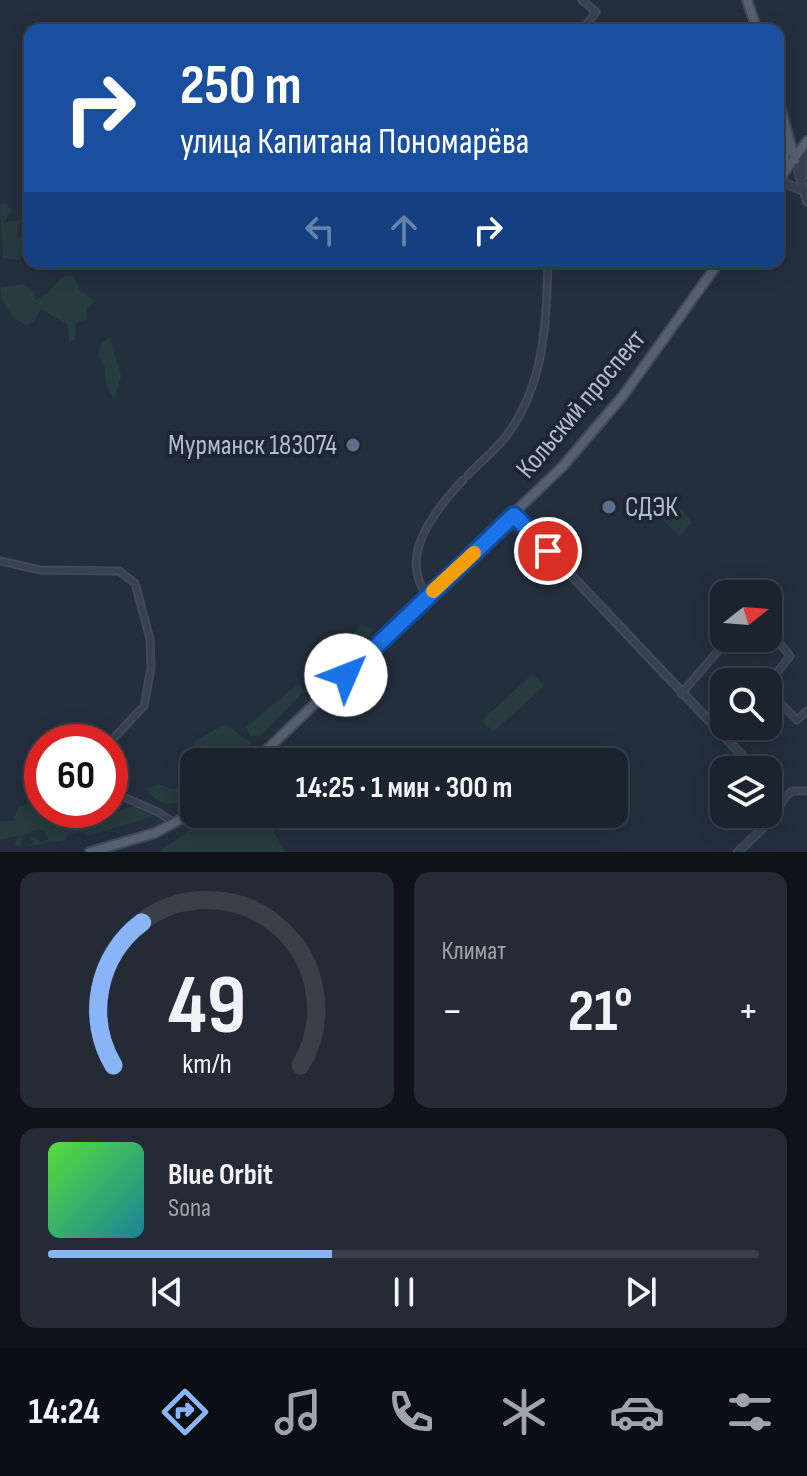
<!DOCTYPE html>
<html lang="ru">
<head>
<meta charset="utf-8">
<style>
  body { margin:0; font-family:"Sofia Sans Condensed",sans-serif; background:#242b36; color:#f1f3f6; height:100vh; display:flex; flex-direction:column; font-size:30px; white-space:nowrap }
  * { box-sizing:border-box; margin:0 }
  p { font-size:26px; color:#a0a4aa }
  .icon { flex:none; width:44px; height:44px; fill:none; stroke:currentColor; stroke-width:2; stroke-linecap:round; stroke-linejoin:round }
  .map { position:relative; height:852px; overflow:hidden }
  .drawer { display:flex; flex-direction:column; gap:20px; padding:20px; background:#0f1319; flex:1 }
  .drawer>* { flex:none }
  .top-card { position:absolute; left:24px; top:24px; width:760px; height:244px; border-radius:16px; box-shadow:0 4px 20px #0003,0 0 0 2px #39404a; background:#1a4fa0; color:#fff; overflow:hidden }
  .needle { width:52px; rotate:73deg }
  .controls { position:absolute; left:710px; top:580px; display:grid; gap:16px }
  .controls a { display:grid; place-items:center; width:72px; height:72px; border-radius:16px; background:#1b232e; box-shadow:0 4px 20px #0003,0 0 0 2px #39404a; font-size:40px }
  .speed { position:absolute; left:24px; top:724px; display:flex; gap:16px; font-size:40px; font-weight:700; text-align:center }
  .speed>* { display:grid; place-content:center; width:104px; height:104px; border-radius:50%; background:#1b232e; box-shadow:0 4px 20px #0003,0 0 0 2px #39404a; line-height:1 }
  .speed .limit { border:12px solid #d22; background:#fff; color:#111 }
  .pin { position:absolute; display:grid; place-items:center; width:68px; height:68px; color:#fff; margin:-34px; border:4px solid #fff; border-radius:50%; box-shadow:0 2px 8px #0007 }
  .me { position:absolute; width:88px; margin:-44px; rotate:46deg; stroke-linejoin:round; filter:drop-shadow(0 0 6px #0008) }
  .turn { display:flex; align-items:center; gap:28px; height:168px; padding:0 24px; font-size:36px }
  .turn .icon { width:104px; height:104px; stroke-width:2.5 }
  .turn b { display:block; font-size:56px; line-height:68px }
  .lanes { display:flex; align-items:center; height:76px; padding:0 24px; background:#0003; justify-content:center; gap:40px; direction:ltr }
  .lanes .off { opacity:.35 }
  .big { font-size:60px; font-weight:700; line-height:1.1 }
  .drawer .card { flex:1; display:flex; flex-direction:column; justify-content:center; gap:12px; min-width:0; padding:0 28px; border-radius:16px; background:#242b36 }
  .drawer .dial { align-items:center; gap:0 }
  .dial svg { height:208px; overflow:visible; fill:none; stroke:#39404a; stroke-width:7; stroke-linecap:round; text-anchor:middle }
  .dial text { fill:#f1f3f6; stroke:none }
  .song { display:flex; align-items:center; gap:24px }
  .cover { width:96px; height:96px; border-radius:12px; background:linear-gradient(135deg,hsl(110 70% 55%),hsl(190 70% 35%)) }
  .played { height:8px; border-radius:4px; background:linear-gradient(90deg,#8ab4f8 40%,#39404a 40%) }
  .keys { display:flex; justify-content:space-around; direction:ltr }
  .heat { display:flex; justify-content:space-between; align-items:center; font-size:44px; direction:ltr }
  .drawer .tiles { flex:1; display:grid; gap:20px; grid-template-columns:1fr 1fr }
  .card:last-child { grid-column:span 2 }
  .trip { position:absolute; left:180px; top:748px; width:448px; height:80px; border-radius:16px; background:#1b232e; box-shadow:0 4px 20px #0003,0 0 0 2px #39404a; font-weight:700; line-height:80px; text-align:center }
  .tabs { display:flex; height:128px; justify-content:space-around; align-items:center; background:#0b0e12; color:#a0a4aa }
  .tabs .icon { width:56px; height:56px }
  .tabs .current { color:#8ab4f8 }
  .tabs b { font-size:36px; color:#f1f3f6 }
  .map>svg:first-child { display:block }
  .green { fill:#263c3f }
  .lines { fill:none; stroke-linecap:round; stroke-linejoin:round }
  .minor-casing { stroke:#414a57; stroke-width:9 }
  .tertiary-casing { stroke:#414a57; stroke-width:10 }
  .primary-casing { stroke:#414a57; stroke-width:12 }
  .minor { stroke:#38414e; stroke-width:5 }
  .tertiary { stroke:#38414e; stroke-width:6 }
  .primary { stroke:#56606e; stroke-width:8 }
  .route-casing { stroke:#114b97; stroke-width:20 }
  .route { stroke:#1a73e8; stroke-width:14 }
  .slow { stroke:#f59e0b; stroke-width:14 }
  .service-dot { fill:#5c6f8a; stroke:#1d2633; stroke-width:3 }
  .labels { text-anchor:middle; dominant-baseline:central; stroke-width:8; stroke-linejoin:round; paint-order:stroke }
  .street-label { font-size:28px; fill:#b4bcc9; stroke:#1d2633 }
  .poi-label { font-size:28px; fill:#b4bcc9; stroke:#1d2633; text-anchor:end }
</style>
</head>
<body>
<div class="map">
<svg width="807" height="852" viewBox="0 0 807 852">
  <rect width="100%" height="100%" fill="#242f3e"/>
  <path class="green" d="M 5,203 L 12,211 L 4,222 L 30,220 L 18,223 L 17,238 L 23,237 L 24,226 L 28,227 L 30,244 L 20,260 L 3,258 L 0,205 Z
    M 73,275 L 80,291 L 95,300 L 86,310 L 87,319 L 76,323 L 75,340 L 69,341 L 68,325 L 41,309 L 34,321 L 26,325 C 10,318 2,303 0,288 L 23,284 L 33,290 L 35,300 L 48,293 L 61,277 Z
    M 110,337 L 121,376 L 115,398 C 108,394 103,376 106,368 L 98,356 L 101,344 Z
    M 663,494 L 668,495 L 692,522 L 679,536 L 651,509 Z
    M 361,625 L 372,629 L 371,634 L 352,656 L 338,665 L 324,663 Z
    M 533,674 L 544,686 L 493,732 L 482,720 Z
    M 299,683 L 304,691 L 260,736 L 250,736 L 246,727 Z
    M 225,724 L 251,743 L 236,762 L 194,762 L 184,776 L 180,775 L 178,764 L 197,740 Z
    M 159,784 L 173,789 L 194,785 L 194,796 C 173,807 160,808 147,789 Z
    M 30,803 L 37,812 L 99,810 L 92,814 L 107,815 L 134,806 L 150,811 L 152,817 L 87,836 L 83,832 L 70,834 L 65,840 L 28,846 L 34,842 L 30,839 L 33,836 L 41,842 L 48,839 L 46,832 L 38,829 L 22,836 L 21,845 L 16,846 L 15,843 L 19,835 L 0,840 L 0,821 L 14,821 L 18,807 Z
    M 213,814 L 264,814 L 285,852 L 158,852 Z"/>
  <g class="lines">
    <g class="minor-casing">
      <path id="minor" d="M 567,30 L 584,28 L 596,12 L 582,0
        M 468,475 C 480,462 496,450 507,435 C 545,383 546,324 548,262
        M 0,561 L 40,570 L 119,571 L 135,583 L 150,639 L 151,668 L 144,706 L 110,742
        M 428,596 C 396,557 436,509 463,480
        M 768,629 L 790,656 L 772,679 L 772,695 L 797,720 L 807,711
        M 681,694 L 729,638
        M 110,791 L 158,812 L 173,822
        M 784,798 L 792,791 L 807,791"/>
    </g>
    <g class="tertiary-casing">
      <path id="tertiary" d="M 795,160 L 807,202
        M 803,176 L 802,162 L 807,148
        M 778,185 L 782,182 L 804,191
        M 514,515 L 756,770
        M 738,852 L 769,822 L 784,798 L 768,782"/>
    </g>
    <g class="primary-casing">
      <path id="primary" d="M 747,0 L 757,30
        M 778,99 L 795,160
        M 778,174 L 784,162 L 786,136
        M 778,181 L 807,141
        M 254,762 L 563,466 L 622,397 L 719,262
        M 90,852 L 155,833 L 194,812"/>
    </g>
    <use href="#minor" class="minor"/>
    <use href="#tertiary" class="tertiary"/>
    <use href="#primary" class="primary"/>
  </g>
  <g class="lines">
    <g class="route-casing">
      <path id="route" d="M 346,675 L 514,515 L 548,551"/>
    </g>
    <use href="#route" class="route"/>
    <path class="slow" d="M 433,591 L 474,553"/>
  </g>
  <g class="service-dot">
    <circle cx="353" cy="445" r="8"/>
    <circle cx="609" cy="507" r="8"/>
  </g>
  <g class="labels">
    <g class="street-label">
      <text transform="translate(581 404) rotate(-50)">Кольский проспект</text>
    </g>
    <g class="poi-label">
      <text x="337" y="445">Мурманск 183074</text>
      <text x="625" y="507" text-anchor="start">СДЭК</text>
    </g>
  </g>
</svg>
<div class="controls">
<a><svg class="needle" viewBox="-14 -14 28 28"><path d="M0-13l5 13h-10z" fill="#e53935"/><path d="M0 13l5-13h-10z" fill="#a0a4aa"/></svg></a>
<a><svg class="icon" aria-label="search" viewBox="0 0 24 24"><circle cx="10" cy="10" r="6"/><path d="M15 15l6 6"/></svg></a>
<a><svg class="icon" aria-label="layers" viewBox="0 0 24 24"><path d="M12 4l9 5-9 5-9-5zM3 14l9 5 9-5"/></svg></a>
</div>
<div class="speed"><div class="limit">60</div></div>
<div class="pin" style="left:548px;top:551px;background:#d93025"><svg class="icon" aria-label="arrive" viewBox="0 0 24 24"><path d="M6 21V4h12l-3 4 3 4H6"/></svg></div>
<svg class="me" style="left:346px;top:675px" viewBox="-20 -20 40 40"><circle r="19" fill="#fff"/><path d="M0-13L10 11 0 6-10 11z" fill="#1a73e8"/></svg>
<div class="trip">14:25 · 1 мин · 300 m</div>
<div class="top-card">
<div class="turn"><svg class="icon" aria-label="right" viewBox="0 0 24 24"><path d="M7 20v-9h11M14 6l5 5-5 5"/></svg><div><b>250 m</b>улица Капитана Пономарёва</div></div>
<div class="lanes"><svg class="icon off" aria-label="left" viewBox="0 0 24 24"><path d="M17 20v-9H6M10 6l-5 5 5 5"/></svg><svg class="icon off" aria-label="ahead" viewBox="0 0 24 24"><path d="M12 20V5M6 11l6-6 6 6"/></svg><svg class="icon" aria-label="right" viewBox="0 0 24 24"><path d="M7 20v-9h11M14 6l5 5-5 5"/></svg></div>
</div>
</div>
<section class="drawer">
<div class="tiles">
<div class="card dial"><svg viewBox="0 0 100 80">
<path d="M14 69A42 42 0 1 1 86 69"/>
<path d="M14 69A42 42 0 0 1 25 14" stroke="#8ab4f8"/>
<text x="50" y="56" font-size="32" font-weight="700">49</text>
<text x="50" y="72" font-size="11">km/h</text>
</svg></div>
<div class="card"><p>Климат</p>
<div class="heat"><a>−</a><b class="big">21°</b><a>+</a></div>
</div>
<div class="card">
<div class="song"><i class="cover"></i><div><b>Blue Orbit</b><p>Sona</p></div></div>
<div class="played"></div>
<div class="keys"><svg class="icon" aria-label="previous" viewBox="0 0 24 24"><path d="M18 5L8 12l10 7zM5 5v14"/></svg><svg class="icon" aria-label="pause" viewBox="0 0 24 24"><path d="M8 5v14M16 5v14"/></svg><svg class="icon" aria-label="next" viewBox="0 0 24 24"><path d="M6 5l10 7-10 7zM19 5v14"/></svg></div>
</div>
</div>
</section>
<nav class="tabs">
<b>14:24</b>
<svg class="icon current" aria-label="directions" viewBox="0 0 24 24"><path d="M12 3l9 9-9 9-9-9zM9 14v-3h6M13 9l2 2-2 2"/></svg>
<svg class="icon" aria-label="music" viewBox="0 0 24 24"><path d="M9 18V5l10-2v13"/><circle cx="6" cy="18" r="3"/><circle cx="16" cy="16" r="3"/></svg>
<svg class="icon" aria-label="phone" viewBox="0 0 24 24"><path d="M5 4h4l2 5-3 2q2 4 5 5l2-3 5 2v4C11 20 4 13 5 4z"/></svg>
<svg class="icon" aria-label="climate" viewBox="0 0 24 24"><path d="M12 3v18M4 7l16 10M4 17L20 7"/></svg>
<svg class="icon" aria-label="car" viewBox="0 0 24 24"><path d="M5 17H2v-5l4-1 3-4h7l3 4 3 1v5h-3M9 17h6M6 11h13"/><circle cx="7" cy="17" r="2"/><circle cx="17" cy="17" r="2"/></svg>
<svg class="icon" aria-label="filters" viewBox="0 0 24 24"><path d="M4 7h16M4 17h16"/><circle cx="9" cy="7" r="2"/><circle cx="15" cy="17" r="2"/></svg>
</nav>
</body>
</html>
